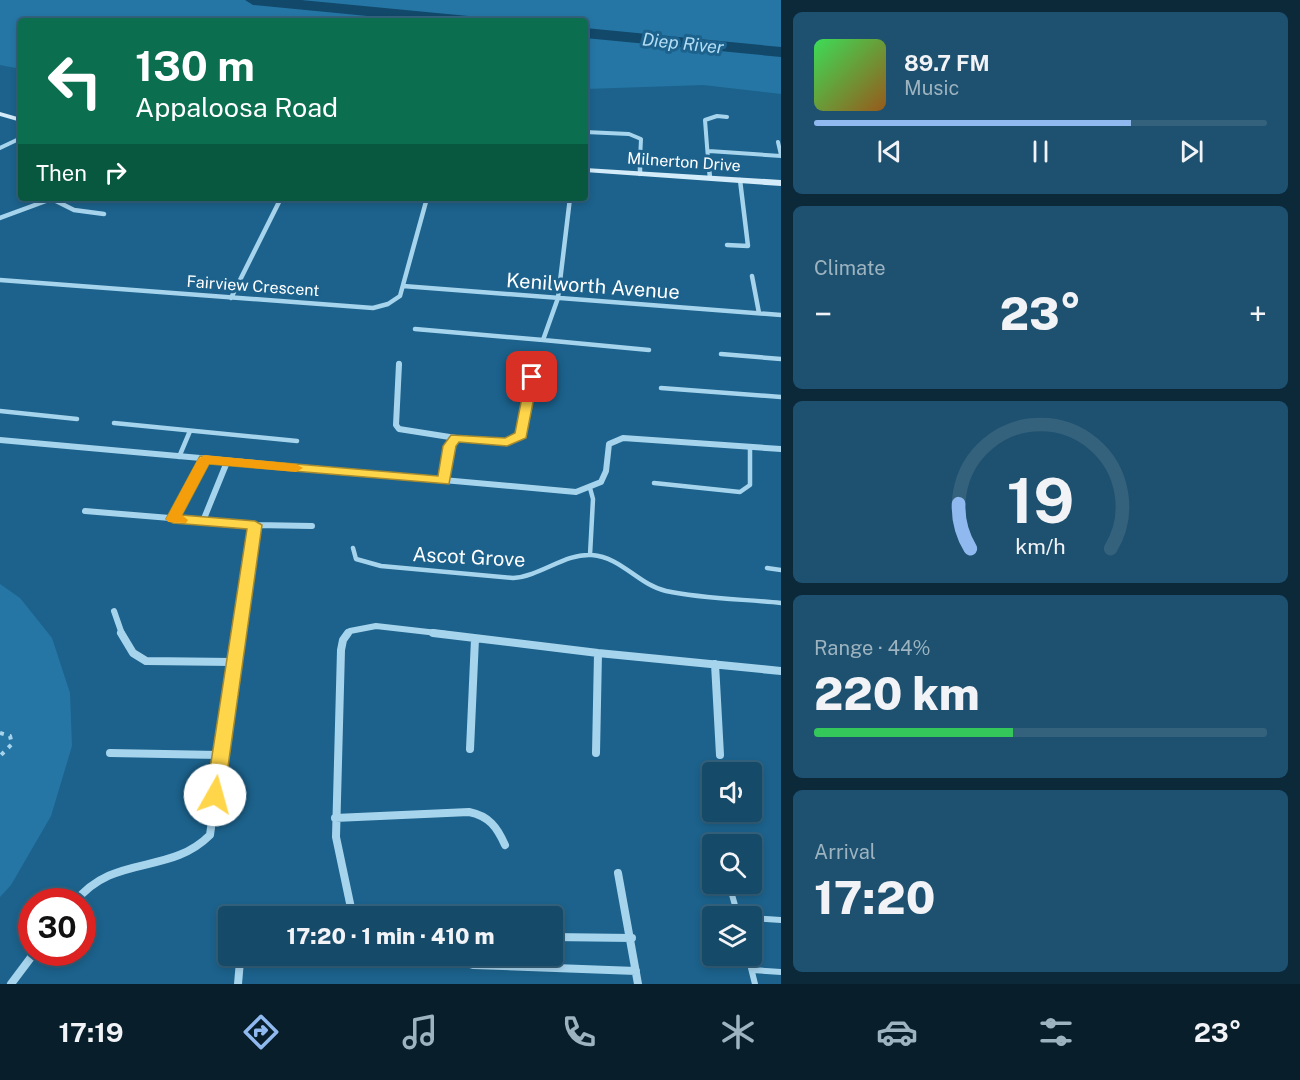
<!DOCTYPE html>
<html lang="en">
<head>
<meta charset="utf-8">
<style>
  body { margin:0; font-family:"Public Sans",sans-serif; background:#1e516f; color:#f1f3f6; height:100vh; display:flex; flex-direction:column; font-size:22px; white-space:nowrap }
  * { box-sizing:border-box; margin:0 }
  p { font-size:20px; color:#9db3c0 }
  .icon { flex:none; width:33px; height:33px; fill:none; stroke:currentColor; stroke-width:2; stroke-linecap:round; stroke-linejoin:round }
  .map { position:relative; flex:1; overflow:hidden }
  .drawer { display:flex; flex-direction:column; gap:12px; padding:12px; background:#0c293a; width:519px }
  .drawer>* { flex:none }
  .guide { position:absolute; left:18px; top:18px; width:570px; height:183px; border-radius:6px; box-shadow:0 3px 9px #0003,0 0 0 2px #34627d; background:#0b6e4f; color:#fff; overflow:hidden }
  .buttons { position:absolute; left:702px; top:762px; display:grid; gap:12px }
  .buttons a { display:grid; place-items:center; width:60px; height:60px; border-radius:6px; background:#154a69; box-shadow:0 3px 9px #0003,0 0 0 2px #34627d; font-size:30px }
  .speed { position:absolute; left:18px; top:888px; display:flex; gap:12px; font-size:30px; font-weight:700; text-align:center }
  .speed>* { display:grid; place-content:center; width:78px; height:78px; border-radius:50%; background:#154a69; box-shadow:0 3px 9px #0003,0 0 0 2px #34627d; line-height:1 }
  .speed .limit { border:9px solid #d22; background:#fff; color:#111 }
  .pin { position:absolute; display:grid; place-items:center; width:51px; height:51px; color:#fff; margin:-26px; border-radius:12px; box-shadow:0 3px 9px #0006 }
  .me { position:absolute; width:66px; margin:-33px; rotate:7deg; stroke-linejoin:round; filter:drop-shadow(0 0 4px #0008) }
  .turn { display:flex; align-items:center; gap:21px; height:126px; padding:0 18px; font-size:27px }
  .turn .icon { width:78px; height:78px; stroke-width:2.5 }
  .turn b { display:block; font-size:42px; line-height:51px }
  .then { display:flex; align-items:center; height:57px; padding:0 18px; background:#0003; gap:12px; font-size:22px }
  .big { font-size:45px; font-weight:800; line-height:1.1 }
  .drawer .card { flex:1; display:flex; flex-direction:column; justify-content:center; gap:9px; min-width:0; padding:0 21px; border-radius:9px; background:#1e516f }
  .drawer .dial { align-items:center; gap:0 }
  .dial svg { height:156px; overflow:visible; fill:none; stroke:#34627d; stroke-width:7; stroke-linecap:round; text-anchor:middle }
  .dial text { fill:#f1f3f6; stroke:none }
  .song { display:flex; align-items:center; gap:18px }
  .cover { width:72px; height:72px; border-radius:9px; background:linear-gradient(135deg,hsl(130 70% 55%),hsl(30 70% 35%)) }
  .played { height:6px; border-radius:3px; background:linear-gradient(90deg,#90b9f0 70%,#34627d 70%) }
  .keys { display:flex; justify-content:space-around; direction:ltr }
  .heat { display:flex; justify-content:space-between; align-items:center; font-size:33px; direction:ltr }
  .charge { height:9px; border-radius:4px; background:linear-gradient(90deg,#34c759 44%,#34627d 0) }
  .trip { position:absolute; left:218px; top:906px; width:345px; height:60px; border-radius:6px; background:#154a69; box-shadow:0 3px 9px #0003,0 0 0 2px #34627d; font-weight:800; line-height:60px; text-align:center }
  .tab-bar { display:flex; height:96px; justify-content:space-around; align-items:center; background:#081e2a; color:#9db3c0 }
  .tab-bar .icon { width:42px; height:42px }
  .tab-bar .on { color:#90b9f0 }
  .tab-bar b { font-size:27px; color:#f1f3f6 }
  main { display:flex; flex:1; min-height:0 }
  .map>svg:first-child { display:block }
  .green { fill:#2576a5 }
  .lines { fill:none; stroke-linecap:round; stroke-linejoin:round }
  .river { fill:#12486a; fill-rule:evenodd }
  .path { stroke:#a7d4ed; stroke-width:4; stroke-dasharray:4 6; stroke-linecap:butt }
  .lane-far1 { stroke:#a7d4ed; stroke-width:4.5 }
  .lane { stroke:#a7d4ed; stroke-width:6 }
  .street-far3 { stroke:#a7d4ed; stroke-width:4 }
  .street-far2 { stroke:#a7d4ed; stroke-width:4.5 }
  .street-far1 { stroke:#a7d4ed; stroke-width:6 }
  .street { stroke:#a7d4ed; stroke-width:8 }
  .secondary { fill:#d4ebf9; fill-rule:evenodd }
  .route { fill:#ffd54a; stroke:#a68a30; stroke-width:1.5 }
  .slow { fill:#f59e0b }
  .labels { text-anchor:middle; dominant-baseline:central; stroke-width:6; stroke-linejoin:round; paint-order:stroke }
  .far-street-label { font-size:16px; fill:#fff; stroke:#1c628c }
  .far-water-label { font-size:18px; font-style:italic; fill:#b3ddf4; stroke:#1c628c }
  .street-label { font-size:20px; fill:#fff; stroke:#1c628c }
</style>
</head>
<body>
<main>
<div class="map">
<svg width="781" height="984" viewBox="0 0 781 984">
  <rect width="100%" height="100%" fill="#1c628c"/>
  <path class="green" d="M 0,0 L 781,0 L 781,94 L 703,85 L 585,89 L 585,21 L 21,21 L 21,69 L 0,65 Z
    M 0,584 L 20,598 L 52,638 L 70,693 L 72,746 L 51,816 L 11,885 L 0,897 Z"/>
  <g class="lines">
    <path class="river" d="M 245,0 L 301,0 L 468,16 L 476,21 L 419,21 L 253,5 Z
      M 585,28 L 781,47 L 781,57 L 585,38 Z"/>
    <path class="path" d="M 0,733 L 10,736 L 12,744 L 0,756"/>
    <path class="lane-far1" d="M 661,388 L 781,397
      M 0,411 L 77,419
      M 114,423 L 297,441
      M 179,457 L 190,431
      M 654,483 L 740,492 L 750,485 L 750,447
      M 590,488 L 593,499 L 590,555
      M 353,548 L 356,559 L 381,566 L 513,578 C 541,576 565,553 592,555 C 621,557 639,585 666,591 C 703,599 743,599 781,603
      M 767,568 L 781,570"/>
    <path class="lane" d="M 729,884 L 738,916
      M 752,918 L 781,920
      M 748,956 L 755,984
      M 752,970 L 781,972"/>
    <path class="street-far3" d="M 585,132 L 629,134 L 641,139 L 640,159
      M 778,142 L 781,155
      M 0,148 L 21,138
      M 709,151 L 781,156
      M 708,159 L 705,120 L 717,116 L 727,117"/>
    <path class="street-far2" d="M 708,158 L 710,178
      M 640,174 L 640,158
      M 570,198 L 558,298 L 543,340 L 649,350
      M 52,199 L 74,210 L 104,214
      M 0,218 L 54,198
      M 727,245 L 748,246 L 740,180
      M 752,276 L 759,313
      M 0,280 L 373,308 L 388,304 L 400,296 L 427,198
      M 403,286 L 781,315
      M 231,298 L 281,198
      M 415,329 L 543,340
      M 721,354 L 781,359
      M 399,366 L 399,363"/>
    <path class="street-far1" d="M 399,364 L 396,425 L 399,429 L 456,438 L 507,442 L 521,436 L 532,377
      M 0,440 L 576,492 L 601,482 L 606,471 L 609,444 L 623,438 L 781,449
      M 444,481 L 449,446
      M 85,511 L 255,525 L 237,634
      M 173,519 L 205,459
      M 203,521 L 227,462
      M 255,525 L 312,526
      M 114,611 L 122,634
      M 347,634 L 350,631 L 376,626 L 446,634"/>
    <path class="street" d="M 121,633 L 133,653 L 146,661 L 233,662
      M 348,633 L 343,640 L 341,650 L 336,837 L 351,908 L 356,916
      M 433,633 L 598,653 L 781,671
      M 715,664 L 720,755
      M 470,749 L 475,639
      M 110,753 L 219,755
      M 596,753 L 598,653
      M 335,818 L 469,812 C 489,816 497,827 505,845
      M 618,873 L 638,984
      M 75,902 C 114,853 169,876 210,835 L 238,633
      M 552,937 L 632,938
      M 316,956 L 325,956
      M 440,956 L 473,965 L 636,971
      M 11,984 L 35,952
      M 238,984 L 240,961 L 244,956"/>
    <path class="secondary" d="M 0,112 L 21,118 L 21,122 L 0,116 Z
      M 585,168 L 781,180 L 781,186 L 585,172 Z"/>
  </g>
  <path class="route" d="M 532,373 L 538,377 L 526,438 L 507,446 L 459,442 L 456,446 L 449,484 L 209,464 L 182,515 L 255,521 L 262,525 L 224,795 L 221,800 L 215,802 L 208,800 L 206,795 L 247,529 L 173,523 L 166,519 L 200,456 L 438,476 L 443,446 L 451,435 L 505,438 L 515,433 L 526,377 Z"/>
  <path class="slow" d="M 205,455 L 296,464 L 303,468 L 296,472 L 209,464 L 182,515 L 188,520 L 186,523 L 168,522 L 166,519 L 198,459 Z"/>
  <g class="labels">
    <g class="far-street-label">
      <text transform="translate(684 162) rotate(4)">Milnerton Drive</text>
      <text transform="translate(253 286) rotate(4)">Fairview Crescent</text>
    </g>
    <g class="far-water-label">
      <text transform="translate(683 43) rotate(6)">Diep River</text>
    </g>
    <g class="street-label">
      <text transform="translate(593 286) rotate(4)">Kenilworth Avenue</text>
      <text transform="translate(469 557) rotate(3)">Ascot Grove</text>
    </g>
  </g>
</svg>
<div class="buttons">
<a><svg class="icon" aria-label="sound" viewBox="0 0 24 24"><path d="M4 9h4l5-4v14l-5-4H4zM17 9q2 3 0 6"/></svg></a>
<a><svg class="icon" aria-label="search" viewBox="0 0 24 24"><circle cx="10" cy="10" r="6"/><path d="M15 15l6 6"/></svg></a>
<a><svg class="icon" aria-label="layers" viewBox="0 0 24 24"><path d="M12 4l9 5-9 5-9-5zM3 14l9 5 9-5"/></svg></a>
</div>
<div class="speed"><div class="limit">30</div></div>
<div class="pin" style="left:532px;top:377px;background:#d93025"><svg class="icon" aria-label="arrive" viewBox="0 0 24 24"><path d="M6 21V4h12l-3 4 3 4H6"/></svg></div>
<svg class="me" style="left:215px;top:795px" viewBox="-20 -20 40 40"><circle r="19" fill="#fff"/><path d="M0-13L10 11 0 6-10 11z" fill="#ffd54a"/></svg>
<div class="trip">17:20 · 1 min · 410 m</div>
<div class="guide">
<div class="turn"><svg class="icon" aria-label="left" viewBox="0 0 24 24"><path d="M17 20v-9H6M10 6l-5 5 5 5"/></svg><div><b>130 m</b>Appaloosa Road</div></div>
<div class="then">Then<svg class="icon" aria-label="right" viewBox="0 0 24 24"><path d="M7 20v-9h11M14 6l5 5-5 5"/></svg></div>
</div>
</div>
<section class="drawer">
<div class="card">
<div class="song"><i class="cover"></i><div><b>89.7 FM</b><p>Music</p></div></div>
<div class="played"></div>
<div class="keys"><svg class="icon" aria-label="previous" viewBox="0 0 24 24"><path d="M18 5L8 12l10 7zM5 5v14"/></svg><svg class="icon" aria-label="pause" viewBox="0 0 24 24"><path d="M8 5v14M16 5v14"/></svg><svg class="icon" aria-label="next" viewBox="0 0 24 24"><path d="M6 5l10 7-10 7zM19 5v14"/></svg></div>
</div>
<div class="card"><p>Climate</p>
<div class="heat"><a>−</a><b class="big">23°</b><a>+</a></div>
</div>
<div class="card dial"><svg viewBox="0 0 100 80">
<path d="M14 69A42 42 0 1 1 86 69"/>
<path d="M14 69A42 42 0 0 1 8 46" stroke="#90b9f0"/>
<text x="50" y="56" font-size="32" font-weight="700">19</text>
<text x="50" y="72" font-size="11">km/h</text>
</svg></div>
<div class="card"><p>Range · 44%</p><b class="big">220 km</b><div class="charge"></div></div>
<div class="card"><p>Arrival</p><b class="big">17:20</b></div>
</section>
</main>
<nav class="tab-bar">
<b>17:19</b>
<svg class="icon on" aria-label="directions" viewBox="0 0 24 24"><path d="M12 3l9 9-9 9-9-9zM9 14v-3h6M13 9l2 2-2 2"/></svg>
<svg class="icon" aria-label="music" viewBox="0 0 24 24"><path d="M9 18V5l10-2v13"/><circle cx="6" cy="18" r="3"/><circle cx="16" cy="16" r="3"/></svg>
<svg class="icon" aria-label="phone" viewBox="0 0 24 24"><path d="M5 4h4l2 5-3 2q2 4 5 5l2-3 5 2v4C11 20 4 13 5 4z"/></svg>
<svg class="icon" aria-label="climate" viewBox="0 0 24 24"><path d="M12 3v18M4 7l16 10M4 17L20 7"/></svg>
<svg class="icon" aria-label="car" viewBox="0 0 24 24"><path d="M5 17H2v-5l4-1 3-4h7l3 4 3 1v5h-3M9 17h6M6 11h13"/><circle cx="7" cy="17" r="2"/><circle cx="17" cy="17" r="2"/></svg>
<svg class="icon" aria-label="filters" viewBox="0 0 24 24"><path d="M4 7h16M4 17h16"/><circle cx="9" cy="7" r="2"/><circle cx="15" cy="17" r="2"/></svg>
<b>23°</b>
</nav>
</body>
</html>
